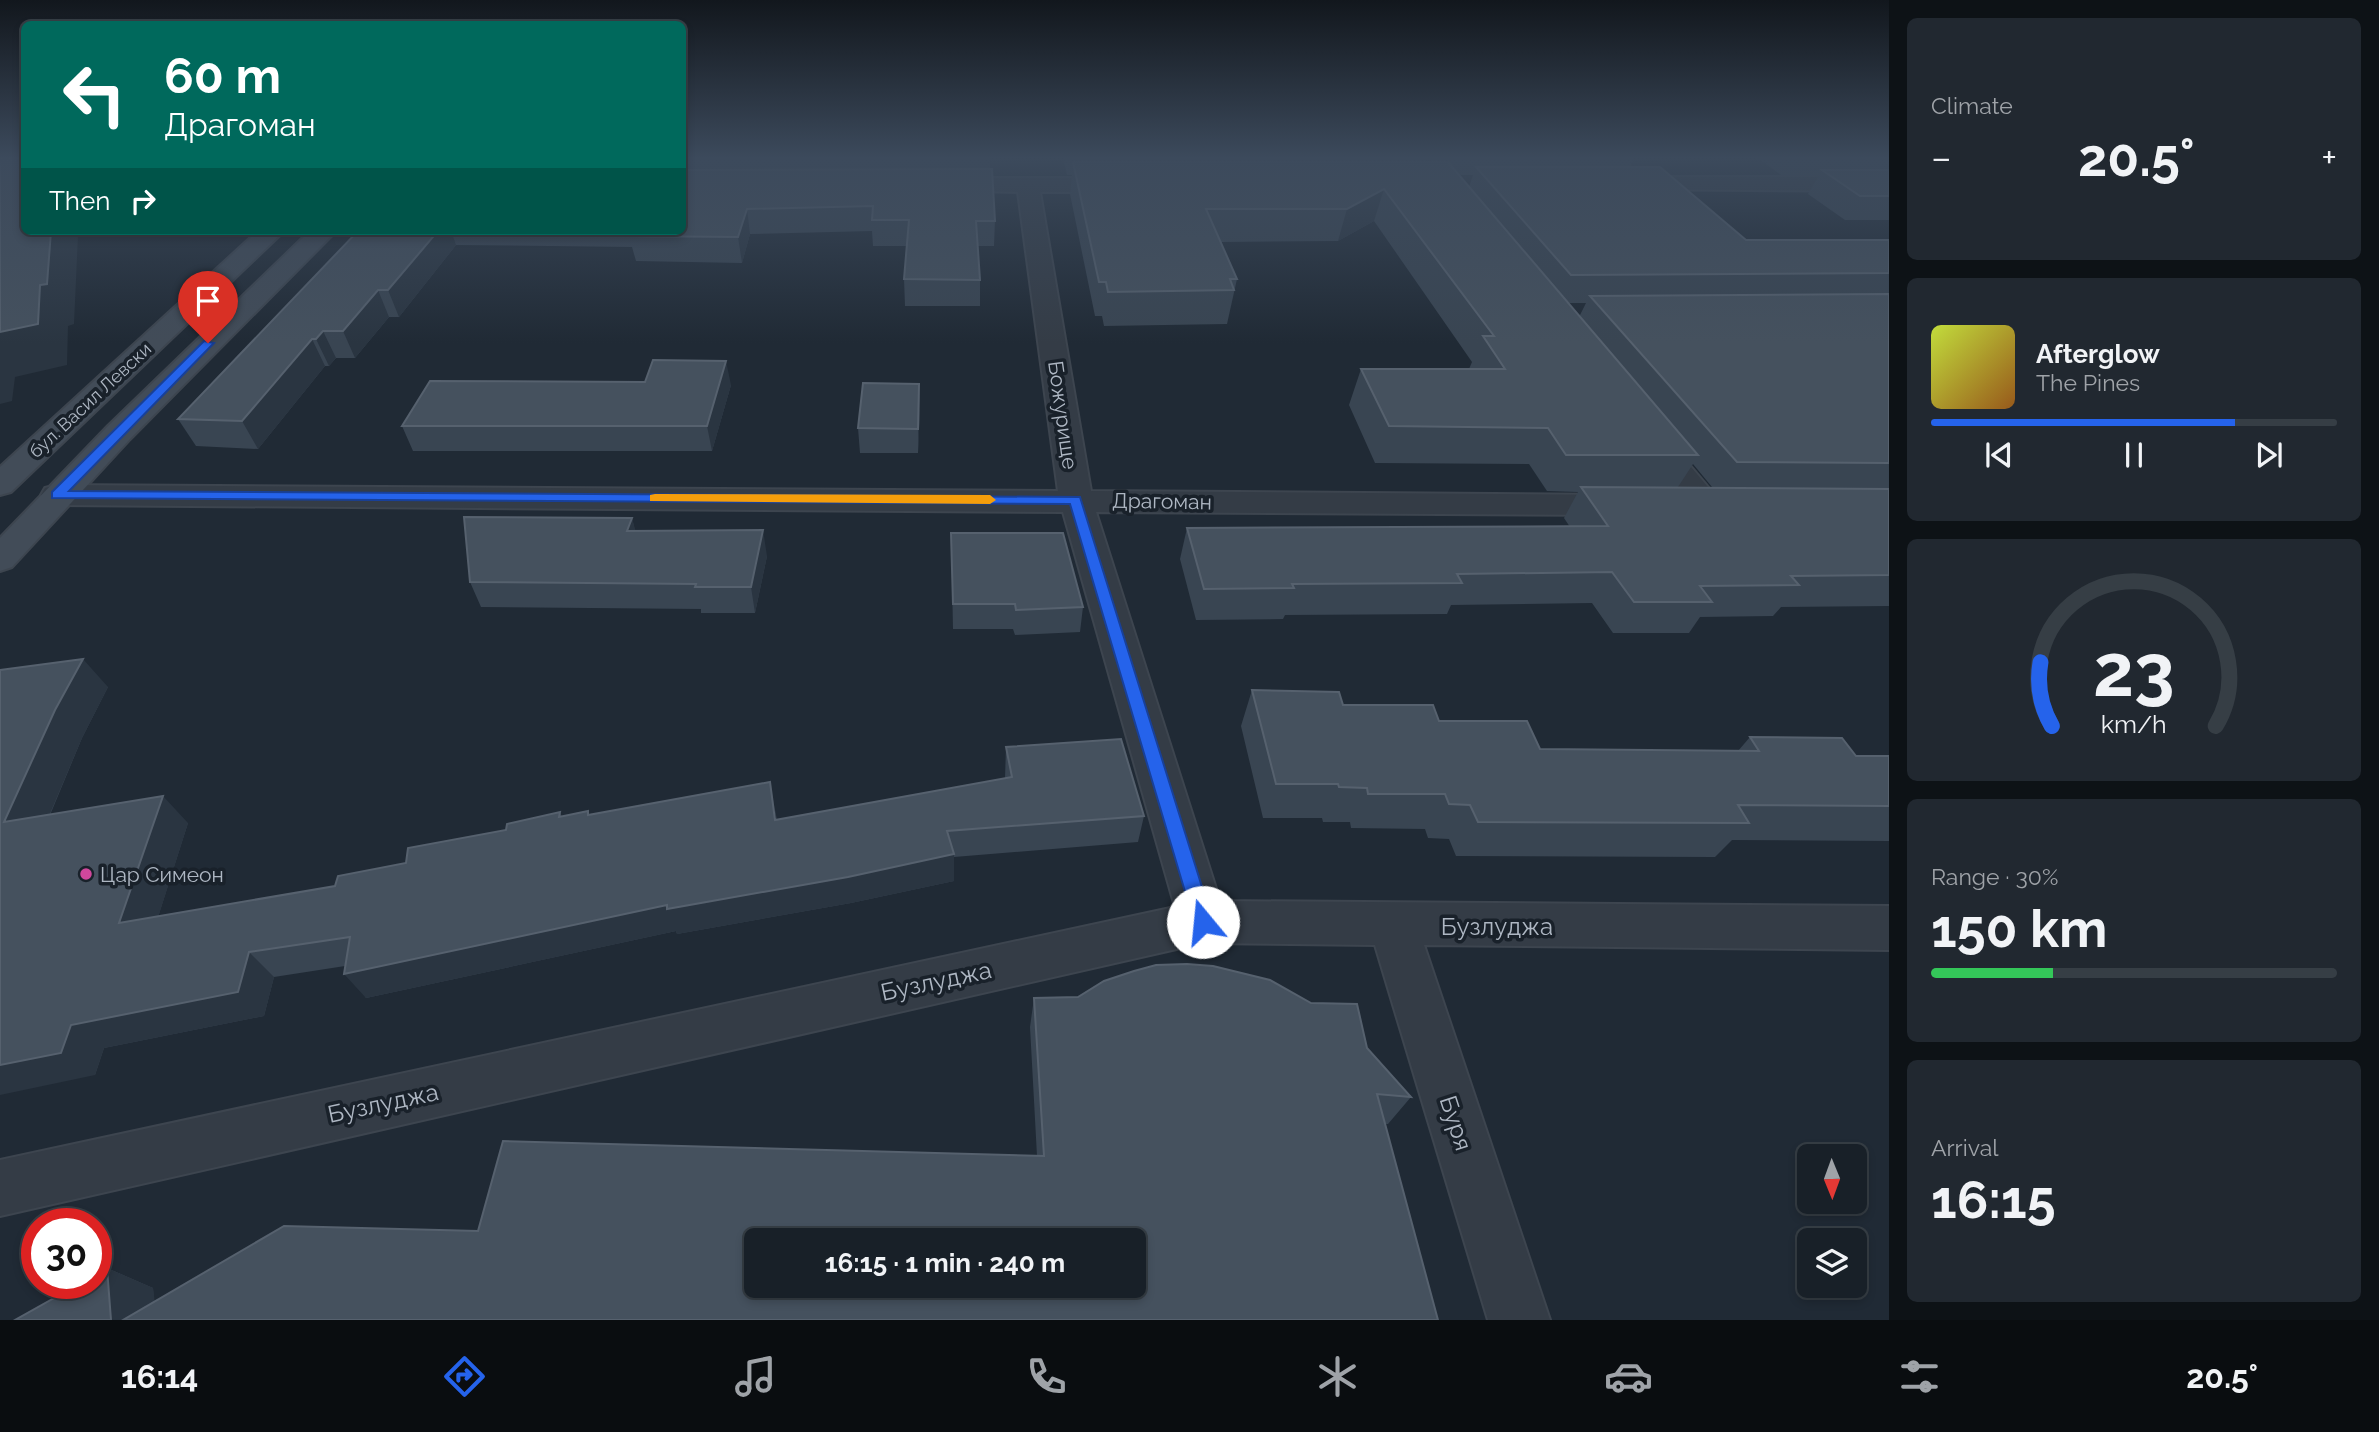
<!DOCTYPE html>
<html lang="en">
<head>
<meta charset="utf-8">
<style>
  body { margin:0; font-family:Raleway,sans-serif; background:#212830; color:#f1f3f6; height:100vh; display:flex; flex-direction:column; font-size:26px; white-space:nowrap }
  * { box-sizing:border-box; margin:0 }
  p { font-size:23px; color:#9fa3a8 }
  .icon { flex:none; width:38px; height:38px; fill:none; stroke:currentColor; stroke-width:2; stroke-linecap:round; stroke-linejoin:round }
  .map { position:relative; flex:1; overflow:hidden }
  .side { display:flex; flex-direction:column; gap:18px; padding:18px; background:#0d1216; width:490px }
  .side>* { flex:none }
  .banner { position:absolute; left:21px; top:21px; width:665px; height:214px; border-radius:10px; box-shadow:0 4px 10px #0003,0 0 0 2px #363e45; background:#00695c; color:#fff; overflow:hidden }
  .needle { width:46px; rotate:179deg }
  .controls { position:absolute; left:1797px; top:1144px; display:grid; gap:14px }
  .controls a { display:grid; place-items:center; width:70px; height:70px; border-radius:10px; background:#182028; box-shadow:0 4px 10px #0003,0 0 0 2px #363e45; font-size:35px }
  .speed { position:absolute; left:21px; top:1208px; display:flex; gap:14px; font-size:35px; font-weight:700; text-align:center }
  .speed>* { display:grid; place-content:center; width:91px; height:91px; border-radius:50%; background:#182028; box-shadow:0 4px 10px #0003,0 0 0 2px #363e45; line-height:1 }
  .speed .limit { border:10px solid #d22; background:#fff; color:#111 }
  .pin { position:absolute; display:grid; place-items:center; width:60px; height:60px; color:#fff; margin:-72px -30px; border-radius:50% 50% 50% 0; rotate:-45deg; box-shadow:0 0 7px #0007 }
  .pin .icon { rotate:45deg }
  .me { position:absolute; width:77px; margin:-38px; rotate:343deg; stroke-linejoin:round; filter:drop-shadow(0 0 5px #0008) }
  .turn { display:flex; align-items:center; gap:24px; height:147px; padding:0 28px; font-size:32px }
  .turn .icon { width:91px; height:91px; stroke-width:2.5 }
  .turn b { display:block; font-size:49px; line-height:60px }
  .then { display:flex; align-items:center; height:66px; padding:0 28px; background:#0003; gap:14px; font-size:26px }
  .big { font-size:52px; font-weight:700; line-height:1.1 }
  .side .card { flex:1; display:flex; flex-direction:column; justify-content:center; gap:10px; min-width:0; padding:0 24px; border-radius:10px; background:#212830 }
  .side .dial { align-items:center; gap:0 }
  .dial svg { height:182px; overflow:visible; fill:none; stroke:#363e45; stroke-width:7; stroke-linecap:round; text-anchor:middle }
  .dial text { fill:#f1f3f6; stroke:none }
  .song { display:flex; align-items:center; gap:21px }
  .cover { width:84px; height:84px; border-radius:10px; background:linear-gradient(135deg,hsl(70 70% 55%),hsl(30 70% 35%)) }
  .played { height:7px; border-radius:4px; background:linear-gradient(90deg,#2563eb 75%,#363e45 75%) }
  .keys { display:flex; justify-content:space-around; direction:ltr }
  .heat { display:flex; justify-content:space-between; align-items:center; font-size:38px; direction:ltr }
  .charge { height:10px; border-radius:5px; background:linear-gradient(90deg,#34c759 30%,#363e45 0) }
  .trip { position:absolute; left:744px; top:1228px; width:402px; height:70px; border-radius:10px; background:#182028; box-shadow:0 4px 10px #0003,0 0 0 2px #363e45; font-weight:700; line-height:70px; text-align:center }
  .tab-bar { display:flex; height:112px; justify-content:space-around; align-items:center; background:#0a0d10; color:#9fa3a8 }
  .tab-bar .icon { width:49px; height:49px }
  .tab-bar .active { color:#2563eb }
  .tab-bar b { font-size:32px; color:#f1f3f6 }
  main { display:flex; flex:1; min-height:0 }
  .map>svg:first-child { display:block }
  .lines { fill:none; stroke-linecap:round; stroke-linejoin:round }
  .minor-casing { stroke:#3d454f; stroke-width:4 }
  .secondary-casing { stroke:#3d454f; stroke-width:4 }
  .minor { fill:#343c46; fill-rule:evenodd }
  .secondary { fill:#424c58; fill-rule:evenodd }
  .wall { fill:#394552; fill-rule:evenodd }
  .shaded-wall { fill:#2a3541 }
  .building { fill:#45515e; stroke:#56616e; stroke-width:2; fill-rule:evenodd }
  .route { fill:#2563eb; stroke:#184099; stroke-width:2 }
  .slow { fill:#f59e0b }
  .hotel-dot { fill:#d1479c; stroke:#19212a; stroke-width:2.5 }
  .labels { text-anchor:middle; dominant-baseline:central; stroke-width:7; stroke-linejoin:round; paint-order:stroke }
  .far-street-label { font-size:18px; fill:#aeb7c3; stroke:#19212a }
  .street-label { font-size:21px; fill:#aeb7c3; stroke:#19212a }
  .poi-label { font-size:21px; fill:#aeb7c3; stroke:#19212a; text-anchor:start }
  .near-street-label { font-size:24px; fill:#aeb7c3; stroke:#19212a }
</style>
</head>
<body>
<main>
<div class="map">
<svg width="1889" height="1320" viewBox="0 0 1889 1320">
  <rect width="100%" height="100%" fill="#202a35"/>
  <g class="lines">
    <g class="minor-casing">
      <path id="minor" d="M 1629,177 L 1889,177 L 1889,191 L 1621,189 L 1618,184 L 1621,179 Z
        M 939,178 L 1124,178 L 1132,180 L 1135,185 L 1132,190 L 1124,192 L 1040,192 L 1091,491 L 1624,495 L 1636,498 L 1641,505 L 1636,512 L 1624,515 L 1096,512 L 1220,901 L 1889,906 L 1889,950 L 1424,945 L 1550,1320 L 1488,1320 L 1375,945 L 1203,943 L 0,1216 L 0,1160 L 1175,907 L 1063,512 L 57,505 L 45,502 L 41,495 L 45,488 L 57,485 L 1058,491 L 1018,192 L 931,190 L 928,185 L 931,180 Z
        M 1649,428 L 1660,430 L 1718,499 L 1723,506 L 1718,513 L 1706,516 L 1694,513 L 1638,444 L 1634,437 L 1638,430 Z"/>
    </g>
    <g class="secondary-casing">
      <path id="secondary" d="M 258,231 L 284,231 L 11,492 L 0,495 L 0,467 Z
        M 310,231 L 336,231 L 130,439 L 12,567 L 0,571 L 0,538 L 108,426 Z"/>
    </g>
    <use href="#minor" class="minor"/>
    <use href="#secondary" class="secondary"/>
  </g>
  <path class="wall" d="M 682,158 L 990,158 L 990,169 L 995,221 L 994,246 L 978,246 L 980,280 L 980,306 L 905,306 L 904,279 L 907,246 L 873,246 L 872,231 L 750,234 L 742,263 L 636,261 L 632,247 L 456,245 L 399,317 L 389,317 L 355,358 L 336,358 L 329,366 L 325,366 L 258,449 L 196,446 L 178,419 L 358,231 L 682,231 Z
    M 1063,158 L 1634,158 L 1630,167 L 1746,240 L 1889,240 L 1889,606 L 1781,607 L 1773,616 L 1700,617 L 1689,633 L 1613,633 L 1592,603 L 1451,605 L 1447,614 L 1285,615 L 1283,619 L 1196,620 L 1180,559 L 1187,528 L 1570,527 L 1564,518 L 1578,492 L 1547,491 L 1529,464 L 1375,463 L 1349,405 L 1361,369 L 1469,369 L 1472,362 L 1374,221 L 1338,241 L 1220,242 L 1237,279 L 1227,324 L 1104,326 L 1102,316 L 1095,316 L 1070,194 L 1072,175 L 1067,175 ZM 1459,175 L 1473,175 L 1469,187 ZM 1568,303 L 1586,303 L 1579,317 ZM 1693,464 L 1712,487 L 1678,487 Z
    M 1758,158 L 1889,158 L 1889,220 L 1845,220 L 1808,194 L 1819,175 L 1781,175 Z
    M 645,382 L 731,385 L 712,451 L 413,451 L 402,426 Z
    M 919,384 L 920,408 L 918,453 L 860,453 L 858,428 Z
    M 632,518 L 635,531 L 767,556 L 755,613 L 701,613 L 701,609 L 481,607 L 470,582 Z
    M 951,533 L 1083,607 L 1080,632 L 1015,635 L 1013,629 L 953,629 Z
    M 0,670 L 108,687 L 82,738 L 50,815 L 188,823 L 158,917 L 335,886 L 560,812 L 562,817 L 588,811 L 589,815 L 775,810 L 777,820 L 1005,778 L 1006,747 L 1144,816 L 1138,842 L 954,857 L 954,881 L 851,903 L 677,934 L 676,931 L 366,998 L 345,966 L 274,977 L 264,1016 L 104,1048 L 95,1075 Z
    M 1252,690 L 1439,721 L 1540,749 L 1738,751 L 1750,737 L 1856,756 L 1889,756 L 1889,841 L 1732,840 L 1715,857 L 1456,856 L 1449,839 L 1428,838 L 1425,829 L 1351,828 L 1350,822 L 1323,822 L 1322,818 L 1263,818 L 1241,726 Z
    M 1034,998 L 1367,1048 L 1411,1097 L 1388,1124 L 1385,1124 L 1438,1320 L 15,1320 L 107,1268 L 153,1288 L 154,1302 L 478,1231 L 1037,1156 L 1030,1027 Z"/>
  <path class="shaded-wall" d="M 1427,158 L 1433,158 L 1432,161 L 1426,164 Z
    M 1384,189 L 1374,221 L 1338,241 L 1347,209 Z
    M 747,209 L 750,234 L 742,263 L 738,237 Z
    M 51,231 L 83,231 L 83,235 L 78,236 L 74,324 L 68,326 L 67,365 L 15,377 L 12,401 L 0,404 L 0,332 L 40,285 Z
    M 438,231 L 451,231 L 456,245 L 399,317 L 388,290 Z
    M 378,290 L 389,317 L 355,358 L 343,331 Z
    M 323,331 L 336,358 L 329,366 L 316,339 Z
    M 312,339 L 325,366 L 258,449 L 242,421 Z
    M 726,361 L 731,385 L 712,451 L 707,426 Z
    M 919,384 L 920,408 L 918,453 L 918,429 Z
    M 632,518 L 639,543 L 627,531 Z
    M 763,530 L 767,556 L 755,613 L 751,587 Z
    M 83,659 L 108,687 L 82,738 L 35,849 L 4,822 L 55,710 Z
    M 770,782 L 775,810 L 781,847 L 775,820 Z
    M 163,796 L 188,823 L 148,949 L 119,923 Z
    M 954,854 L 954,881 L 851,903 L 677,934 L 676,931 L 366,998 L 344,974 L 667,905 Z
    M 249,952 L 274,977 L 264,1016 L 104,1048 L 95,1075 L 0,1095 L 0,1065 L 71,1025 Z
    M 107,1268 L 153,1288 L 157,1320 L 111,1320 Z"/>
  <path class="building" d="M 0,158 L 24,158 L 24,231 L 51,231 L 47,284 L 40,285 L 38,324 L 0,332 Z
    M 1073,162 L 1448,162 L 1698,455 L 1566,455 L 1548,428 L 1389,426 L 1361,369 L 1505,369 L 1483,336 L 1494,336 L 1384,189 L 1347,209 L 1206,209 L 1237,279 L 1230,279 L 1234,290 L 1108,292 L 1106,282 L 1099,282 Z
    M 1476,167 L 1660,167 L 1746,240 L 1889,240 L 1889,273 L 1571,275 Z
    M 992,169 L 995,221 L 976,221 L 980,280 L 904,279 L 909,220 L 872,220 L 873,206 L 747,209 L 738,237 L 630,236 L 632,231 L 682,231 L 682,170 Z
    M 1822,170 L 1889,170 L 1889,196 L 1860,196 Z
    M 358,231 L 438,231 L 388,290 L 378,290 L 343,331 L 323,331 L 316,339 L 312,339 L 242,421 L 178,419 Z
    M 1889,294 L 1889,463 L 1737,462 L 1590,296 Z
    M 653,360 L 726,361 L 707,426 L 402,426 L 430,381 L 645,382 Z
    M 863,383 L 919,384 L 918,429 L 858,428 Z
    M 1581,487 L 1889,489 L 1889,575 L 1791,576 L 1799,585 L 1700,586 L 1712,602 L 1634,602 L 1612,572 L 1457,574 L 1462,583 L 1292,584 L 1294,588 L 1204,589 L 1187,528 L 1608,526 Z
    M 464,517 L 632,518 L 627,531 L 763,530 L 751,587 L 695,587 L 696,584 L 470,582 Z
    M 951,533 L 1063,533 L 1083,607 L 1016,610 L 1015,604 L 953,604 Z
    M 83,659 L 55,710 L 4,822 L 163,796 L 119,923 L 335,886 L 338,876 L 406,863 L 408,848 L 506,830 L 507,824 L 560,812 L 559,817 L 588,811 L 588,815 L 770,782 L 775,820 L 1012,777 L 1006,747 L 1121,739 L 1144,816 L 947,831 L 954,854 L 848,877 L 667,909 L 667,905 L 344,974 L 350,937 L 249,952 L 238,992 L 71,1025 L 61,1053 L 0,1065 L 0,670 Z
    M 1252,690 L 1339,692 L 1343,705 L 1433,705 L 1439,721 L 1527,721 L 1540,749 L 1759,751 L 1750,737 L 1842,738 L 1856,756 L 1889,756 L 1889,806 L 1738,805 L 1749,823 L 1478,822 L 1470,805 L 1449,804 L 1445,794 L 1368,794 L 1367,788 L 1339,787 L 1338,784 L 1276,784 Z
    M 1187,964 L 1213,966 L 1270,980 L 1311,1003 L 1357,1004 L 1367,1048 L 1411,1097 L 1377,1094 L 1438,1320 L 123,1320 L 284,1226 L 478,1231 L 503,1141 L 1044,1156 L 1034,998 L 1078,997 L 1104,981 L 1134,971 L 1156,965 ZM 756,1241 L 1134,1241 L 1134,1286 L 756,1286 Z
    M 107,1268 L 111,1320 L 15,1320 L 81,1283 L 96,1283 L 96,1274 Z"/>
  <linearGradient id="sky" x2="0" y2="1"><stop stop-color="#12171d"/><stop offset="0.46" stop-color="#3c4a5c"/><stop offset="1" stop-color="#3c4a5c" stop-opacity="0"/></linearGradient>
  <rect width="1889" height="343" fill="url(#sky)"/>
  <path class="route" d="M 204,341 L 214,343 L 69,491 L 1080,497 L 1213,922 L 1210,928 L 1203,930 L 1197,928 L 1194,922 L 1070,504 L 52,498 L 52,492 Z"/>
  <path class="slow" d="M 655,494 L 990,495 L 996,500 L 990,504 L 650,501 L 650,495 Z"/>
  <circle class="hotel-dot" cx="86" cy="874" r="7"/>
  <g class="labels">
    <g class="far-street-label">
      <text transform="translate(90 400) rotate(-43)">бул. Васил Левски</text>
    </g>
    <g class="street-label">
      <text transform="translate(1063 415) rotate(82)">Божурище</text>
      <text transform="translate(1162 501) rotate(1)">Драгоман</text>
    </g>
    <g class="poi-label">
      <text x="100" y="874">Цар Симеон</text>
    </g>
    <g class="near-street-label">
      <text x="1497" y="926">Бузлуджа</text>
      <text transform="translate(936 981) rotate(-12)">Бузлуджа</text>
      <text transform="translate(383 1103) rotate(-12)">Бузлуджа</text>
      <text transform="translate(1456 1123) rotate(72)">Буря</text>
    </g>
  </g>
</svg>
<div class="controls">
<a><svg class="needle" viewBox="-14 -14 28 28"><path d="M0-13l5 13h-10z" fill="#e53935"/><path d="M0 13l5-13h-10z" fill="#9fa3a8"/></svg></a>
<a><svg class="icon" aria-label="layers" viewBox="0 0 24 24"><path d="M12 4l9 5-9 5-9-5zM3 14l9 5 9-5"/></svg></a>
</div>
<div class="speed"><div class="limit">30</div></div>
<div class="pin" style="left:208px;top:343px;background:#d93025"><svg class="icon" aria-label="arrive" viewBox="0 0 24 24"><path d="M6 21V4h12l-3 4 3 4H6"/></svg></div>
<svg class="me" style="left:1203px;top:922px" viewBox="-20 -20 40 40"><circle r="19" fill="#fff"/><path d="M0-13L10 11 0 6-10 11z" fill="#2563eb"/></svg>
<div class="trip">16:15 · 1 min · 240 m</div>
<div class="banner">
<div class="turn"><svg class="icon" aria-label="left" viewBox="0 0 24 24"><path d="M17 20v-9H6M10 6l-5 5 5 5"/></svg><div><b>60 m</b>Драгоман</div></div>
<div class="then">Then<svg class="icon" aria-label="right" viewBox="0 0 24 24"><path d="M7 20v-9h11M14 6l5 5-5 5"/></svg></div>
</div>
</div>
<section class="side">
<div class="card"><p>Climate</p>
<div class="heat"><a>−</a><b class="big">20.5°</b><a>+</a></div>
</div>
<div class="card">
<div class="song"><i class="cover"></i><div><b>Afterglow</b><p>The Pines</p></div></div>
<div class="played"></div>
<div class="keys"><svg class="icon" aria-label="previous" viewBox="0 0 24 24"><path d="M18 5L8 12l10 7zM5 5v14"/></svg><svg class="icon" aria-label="pause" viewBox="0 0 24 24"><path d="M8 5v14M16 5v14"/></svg><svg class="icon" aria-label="next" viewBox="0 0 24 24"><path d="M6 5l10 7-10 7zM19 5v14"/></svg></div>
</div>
<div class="card dial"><svg viewBox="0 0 100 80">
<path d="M14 69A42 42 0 1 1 86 69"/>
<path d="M14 69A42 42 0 0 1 9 41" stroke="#2563eb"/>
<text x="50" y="56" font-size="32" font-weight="700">23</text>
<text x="50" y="72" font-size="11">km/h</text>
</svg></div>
<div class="card"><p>Range · 30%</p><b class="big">150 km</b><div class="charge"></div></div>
<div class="card"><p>Arrival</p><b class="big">16:15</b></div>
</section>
</main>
<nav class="tab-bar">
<b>16:14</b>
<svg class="icon active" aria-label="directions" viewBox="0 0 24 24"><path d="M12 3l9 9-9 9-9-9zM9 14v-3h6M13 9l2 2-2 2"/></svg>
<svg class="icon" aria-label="music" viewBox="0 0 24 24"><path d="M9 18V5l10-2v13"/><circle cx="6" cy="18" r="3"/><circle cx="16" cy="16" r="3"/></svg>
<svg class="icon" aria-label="phone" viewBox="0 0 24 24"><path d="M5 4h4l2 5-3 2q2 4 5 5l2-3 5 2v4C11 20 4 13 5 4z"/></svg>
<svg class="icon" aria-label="climate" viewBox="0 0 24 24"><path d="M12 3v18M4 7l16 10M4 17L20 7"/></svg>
<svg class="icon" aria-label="car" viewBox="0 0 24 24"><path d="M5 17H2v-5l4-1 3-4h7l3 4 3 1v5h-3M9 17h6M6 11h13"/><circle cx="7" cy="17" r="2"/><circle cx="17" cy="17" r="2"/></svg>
<svg class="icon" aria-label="filters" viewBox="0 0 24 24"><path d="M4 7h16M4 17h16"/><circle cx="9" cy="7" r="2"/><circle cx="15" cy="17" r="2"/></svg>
<b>20.5°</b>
</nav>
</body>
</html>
